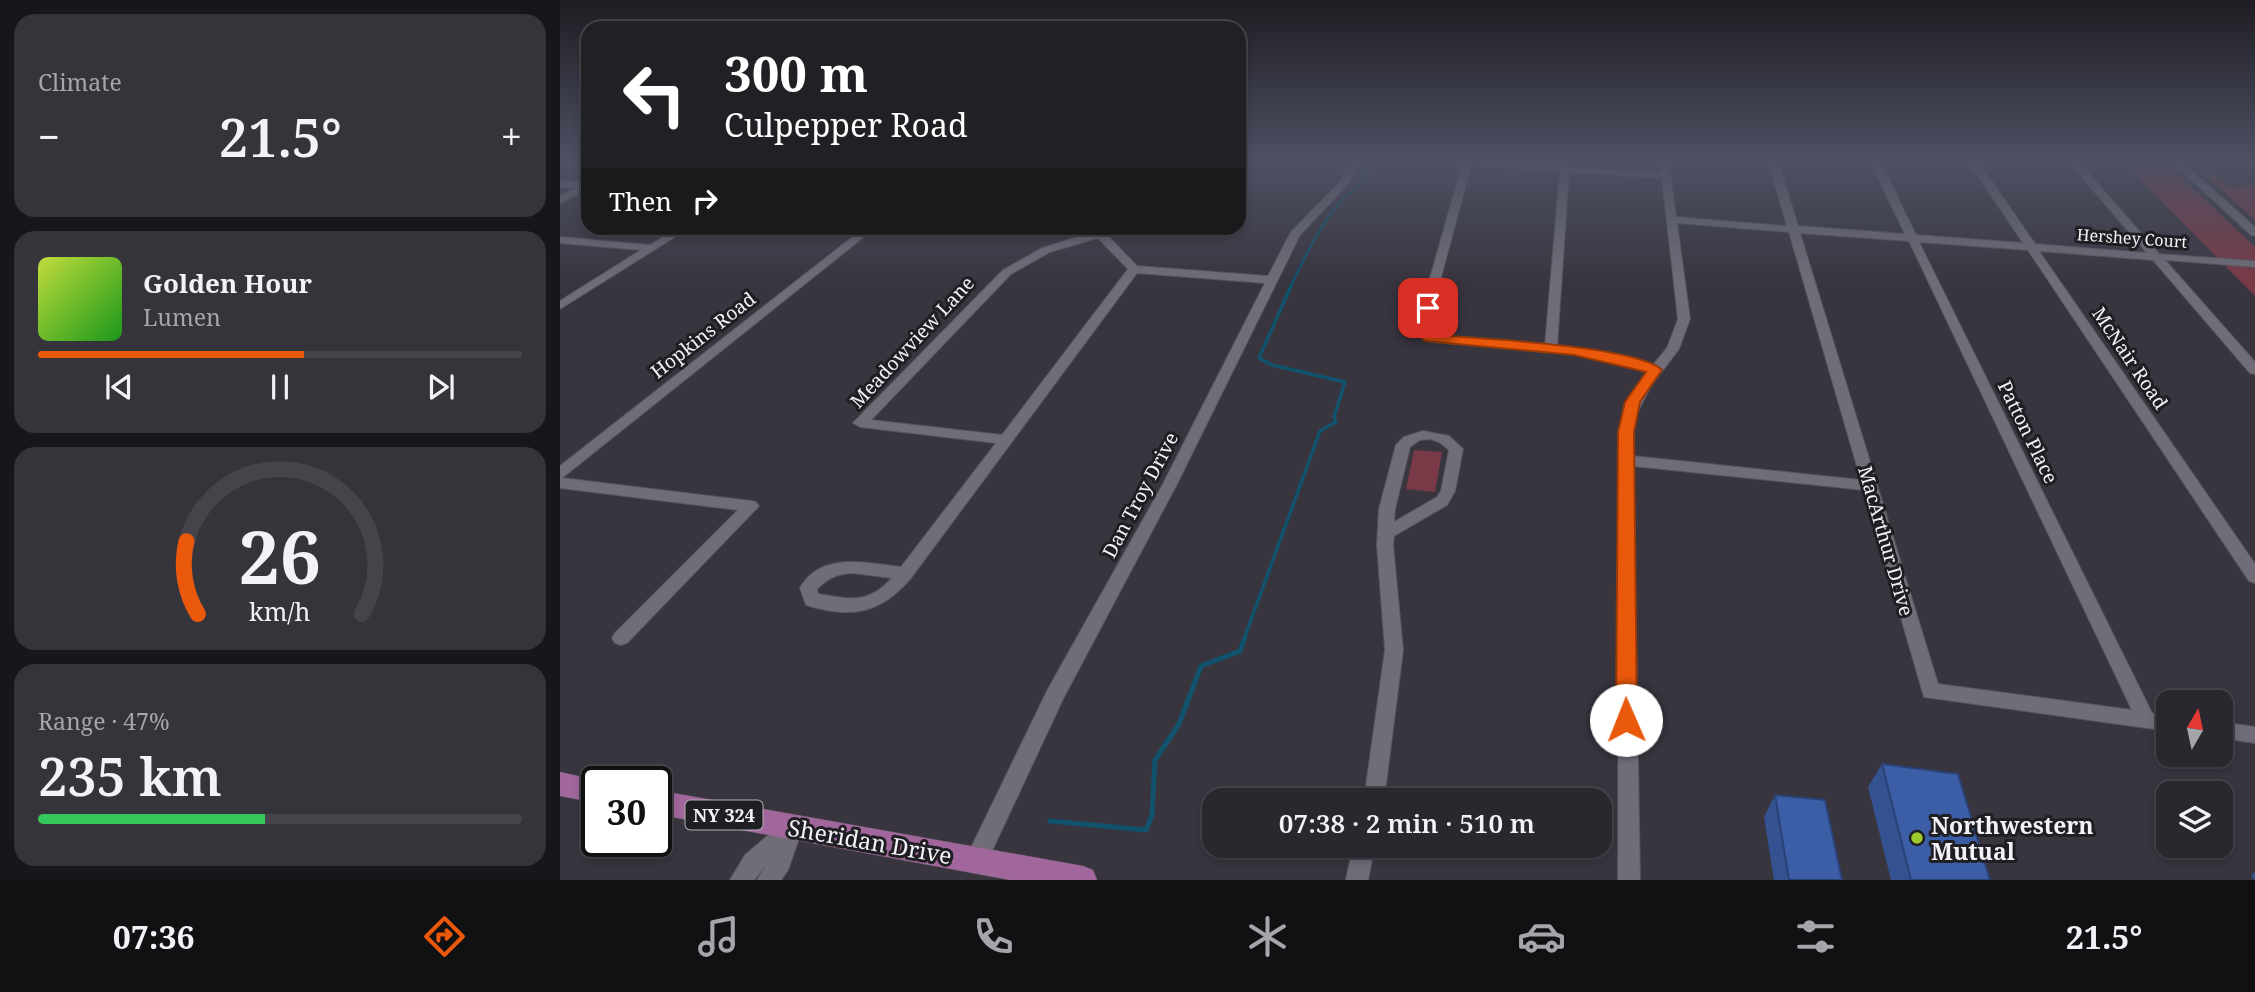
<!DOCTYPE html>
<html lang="en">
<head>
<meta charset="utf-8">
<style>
  body { margin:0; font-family:"Noto Serif",serif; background:#36343b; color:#f1f3f6; height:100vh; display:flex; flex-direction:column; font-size:26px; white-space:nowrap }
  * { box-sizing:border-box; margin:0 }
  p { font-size:23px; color:#a5a6aa }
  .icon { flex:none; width:38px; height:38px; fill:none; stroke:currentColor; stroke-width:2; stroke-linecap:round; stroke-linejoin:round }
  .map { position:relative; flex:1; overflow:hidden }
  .sheet { display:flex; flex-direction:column; gap:14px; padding:14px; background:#17161a; width:560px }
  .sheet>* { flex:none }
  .top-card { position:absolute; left:21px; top:21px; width:665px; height:214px; border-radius:21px; box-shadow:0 4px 10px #0003,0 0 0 2px #46444b; background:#202124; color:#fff; overflow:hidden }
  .needle { width:46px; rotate:9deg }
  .fabs { position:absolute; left:1596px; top:690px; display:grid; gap:14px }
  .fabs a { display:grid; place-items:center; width:77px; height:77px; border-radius:14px; background:#2a282f; box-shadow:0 4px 10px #0003,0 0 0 2px #46444b; font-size:35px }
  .speed { position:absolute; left:21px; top:766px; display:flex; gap:14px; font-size:35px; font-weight:700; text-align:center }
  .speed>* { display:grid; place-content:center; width:91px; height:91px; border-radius:50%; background:#2a282f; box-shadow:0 4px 10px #0003,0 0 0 2px #46444b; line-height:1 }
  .speed .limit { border:4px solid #111; border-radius:10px; background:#fff; color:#111 }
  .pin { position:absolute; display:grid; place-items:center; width:60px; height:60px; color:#fff; margin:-30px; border-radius:14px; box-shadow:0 4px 10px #0006 }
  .me { position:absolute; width:77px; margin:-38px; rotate:359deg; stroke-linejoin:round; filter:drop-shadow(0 0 5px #0008) }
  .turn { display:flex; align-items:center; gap:24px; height:147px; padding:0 28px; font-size:32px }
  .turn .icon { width:91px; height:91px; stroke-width:2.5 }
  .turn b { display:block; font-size:49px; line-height:60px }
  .then { display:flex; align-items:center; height:66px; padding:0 28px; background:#0003; gap:14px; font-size:26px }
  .big { font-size:52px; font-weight:600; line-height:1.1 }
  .sheet .tile { flex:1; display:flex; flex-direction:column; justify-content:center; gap:10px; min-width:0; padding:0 24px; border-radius:21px; background:#36343b }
  .sheet .dial { align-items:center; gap:0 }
  .dial svg { height:182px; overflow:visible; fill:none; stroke:#46444b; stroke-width:7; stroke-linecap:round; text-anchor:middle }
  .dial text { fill:#f1f3f6; stroke:none }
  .song { display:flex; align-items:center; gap:21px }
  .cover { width:84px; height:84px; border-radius:10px; background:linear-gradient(135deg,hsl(70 70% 55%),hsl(120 70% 35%)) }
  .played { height:7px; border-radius:4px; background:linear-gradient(90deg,#ea580c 55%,#46444b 55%) }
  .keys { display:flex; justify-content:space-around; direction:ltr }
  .heat { display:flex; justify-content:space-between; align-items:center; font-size:38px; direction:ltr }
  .charge { height:10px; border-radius:5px; background:linear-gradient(90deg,#34c759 47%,#46444b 0) }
  .trip { position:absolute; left:642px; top:788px; width:410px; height:70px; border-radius:21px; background:#2a282f; box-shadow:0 4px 10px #0003,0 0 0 2px #46444b; font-weight:600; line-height:70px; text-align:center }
  .tab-bar { display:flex; height:112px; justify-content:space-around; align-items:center; background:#111013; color:#a5a6aa }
  .tab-bar .icon { width:49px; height:49px }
  .tab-bar .current { color:#ea580c }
  .tab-bar b { font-size:32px; color:#f1f3f6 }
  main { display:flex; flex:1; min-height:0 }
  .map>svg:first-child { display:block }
  .green { fill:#793946 }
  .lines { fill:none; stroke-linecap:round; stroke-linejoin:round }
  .stream-far2 { stroke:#11526c; stroke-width:2.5 }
  .stream-far1 { stroke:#11526c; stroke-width:3.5 }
  .stream { stroke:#11526c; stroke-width:5 }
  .minor-casing { stroke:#56545d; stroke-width:2 }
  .major-casing { stroke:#56545d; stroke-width:1 }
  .minor { fill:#706d78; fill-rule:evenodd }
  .major { fill:#a1669b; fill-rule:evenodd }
  .wall { fill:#345190 }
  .building { fill:#3c5ea7; stroke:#2a4275; stroke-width:2 }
  .route { fill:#ea580c; stroke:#983908; stroke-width:2 }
  .poi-dot { fill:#9dca2f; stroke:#1f1e22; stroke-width:2.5 }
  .labels { text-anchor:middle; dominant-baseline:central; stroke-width:6; stroke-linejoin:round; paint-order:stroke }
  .far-street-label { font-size:16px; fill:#f4f2f9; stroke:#1f1e22 }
  .shield { fill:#1f1e22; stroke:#b4b2b8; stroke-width:2 }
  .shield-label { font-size:18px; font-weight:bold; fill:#f4f2f9 }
  .street-label { font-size:19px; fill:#f4f2f9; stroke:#1f1e22 }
  .near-poi-label { font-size:23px; font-weight:bold; fill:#f4f2f9; stroke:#1f1e22; text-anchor:start }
  .near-street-label { font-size:23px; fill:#f4f2f9; stroke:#1f1e22 }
</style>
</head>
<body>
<main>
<section class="sheet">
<div class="tile"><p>Climate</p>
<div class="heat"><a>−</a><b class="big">21.5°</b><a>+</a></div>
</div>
<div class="tile">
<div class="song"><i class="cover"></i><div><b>Golden Hour</b><p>Lumen</p></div></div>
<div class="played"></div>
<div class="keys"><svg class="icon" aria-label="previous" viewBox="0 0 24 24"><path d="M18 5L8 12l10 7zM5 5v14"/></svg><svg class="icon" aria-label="pause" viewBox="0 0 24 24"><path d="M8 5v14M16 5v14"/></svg><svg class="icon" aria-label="next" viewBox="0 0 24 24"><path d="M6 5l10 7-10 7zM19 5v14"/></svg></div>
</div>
<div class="tile dial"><svg viewBox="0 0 100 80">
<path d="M14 69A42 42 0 1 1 86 69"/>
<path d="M14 69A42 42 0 0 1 9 37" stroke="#ea580c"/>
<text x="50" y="56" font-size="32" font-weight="700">26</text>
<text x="50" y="72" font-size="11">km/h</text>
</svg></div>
<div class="tile"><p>Range · 47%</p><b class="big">235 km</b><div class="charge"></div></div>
</section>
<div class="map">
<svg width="1695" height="880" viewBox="0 0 1695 880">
  <rect width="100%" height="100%" fill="#38353f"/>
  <path class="green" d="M 1562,161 L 1604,161 L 1695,247 L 1695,296 Z
    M 1630,161 L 1637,161 L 1669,187 L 1695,185 L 1695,220 Z
    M 854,450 L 882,452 L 875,492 L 846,489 Z"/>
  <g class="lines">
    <path class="stream-far2" d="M 730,288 C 743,260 757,231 776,207 C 791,188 805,185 812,161"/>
    <path class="stream-far1" d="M 684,639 L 760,431 L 776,422 L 774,417 L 785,382 L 712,365 L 699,358 L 731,286"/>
    <path class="stream" d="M 490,821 L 586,830 L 592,815 L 595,760 L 619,724 L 641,666 L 680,651 L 685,637"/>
    <g class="minor-casing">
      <path id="minor" d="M 791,161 L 801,161 L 788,184 L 740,235 L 617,484 L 503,699 L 424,868 L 416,872 L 408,868 L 405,861 L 408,854 L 488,689 L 603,484 L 705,283 L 577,273 L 351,578 C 320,614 291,619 246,605 L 240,588 C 261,551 307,563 341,567 L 436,443 L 300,427 L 293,423 L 443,270 L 482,248 L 533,232 L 530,228 L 540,228 L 542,230 L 564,228 L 563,230 L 547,235 L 577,266 L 708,276 L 731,232 L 781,181 ZM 538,238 L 568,269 L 442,435 L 311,420 L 451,274 L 490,252 ZM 293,573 L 332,578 C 308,605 290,599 258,594 L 257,589 C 268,578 277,574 293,573 Z
        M 882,161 L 928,161 L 1000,166 L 1001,161 L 1009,161 L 1009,167 L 1101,173 L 1099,161 L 1109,161 L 1116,217 L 1227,226 L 1208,161 L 1218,161 L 1238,226 L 1345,234 L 1310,161 L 1320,161 L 1356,235 L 1463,243 L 1408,161 L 1418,161 L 1475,244 L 1587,253 L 1508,161 L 1518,161 L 1599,254 L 1695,261 L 1695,267 L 1605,260 L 1695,362 L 1695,374 L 1690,373 L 1593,260 L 1479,251 L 1695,564 L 1695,583 L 1689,581 L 1468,250 L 1359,242 L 1592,713 L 1608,715 L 1608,731 L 1364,697 L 1304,490 L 1073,466 L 1080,880 L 1058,880 L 1059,432 L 1070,397 L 1088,372 C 1019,349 943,348 870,342 L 855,331 L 902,165 L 887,164 ZM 911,165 L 1000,171 L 985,345 L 873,335 L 867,330 ZM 1009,172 L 1102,178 L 1118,319 L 1107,348 L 1093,365 L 1062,355 L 997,346 ZM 1117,223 L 1229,232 L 1301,480 L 1073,456 L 1073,432 L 1077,413 L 1091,386 L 1119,349 L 1130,319 ZM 1240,233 L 1349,241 L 1572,710 L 1378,684 Z
        M 1611,161 L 1621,161 L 1695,227 L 1695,236 L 1691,235 Z
        M 0,181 L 28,182 L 28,189 L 0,203 L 0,196 L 15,188 L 0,187 Z
        M 118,228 L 129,228 L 0,309 L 0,301 L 81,250 L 0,243 L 0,237 L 90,245 Z
        M 304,228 L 315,228 L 2,478 L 191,501 L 196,502 L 199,506 L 67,643 L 61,645 L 55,643 L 52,638 L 55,633 L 178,510 L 0,488 L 0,466 Z
        M 863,431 L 889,436 L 903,449 L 895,491 L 887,505 L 834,536 L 833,545 L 843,650 L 824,800 L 804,800 L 825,650 L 817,545 L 819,509 L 836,445 L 844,437 ZM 870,439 L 879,442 L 889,450 L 881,491 L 877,497 L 834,522 L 835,509 L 850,447 L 860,440 Z
        M 1661,722 L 1695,727 L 1695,743 L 1661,738 Z
        M 233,817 L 240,820 L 243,827 L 228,870 L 221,880 L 197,880 L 206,865 L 194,880 L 170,880 L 185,855 L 226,820 Z
        M 793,845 L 815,845 L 808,880 L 786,880 Z"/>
    </g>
    <g class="major-casing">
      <path id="major" d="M 0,772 L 45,782 L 37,782 L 37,803 L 0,796 Z
        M 96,790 L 523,866 L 533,870 L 537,880 L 450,880 L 96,814 Z"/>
    </g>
    <use href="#minor" class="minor"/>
    <use href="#major" class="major"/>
  </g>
  <path class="wall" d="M 1322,764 L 1430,880 L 1331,880 L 1308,787 Z
    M 1215,795 L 1282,880 L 1214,880 L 1204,817 Z
    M 1695,872 L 1695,880 L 1694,880 L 1691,875 Z"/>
  <path class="building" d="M 1322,764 L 1398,774 L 1430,880 L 1351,880 Z
    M 1215,795 L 1265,800 L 1282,880 L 1229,880 Z"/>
  <linearGradient id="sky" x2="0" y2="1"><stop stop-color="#1f1d23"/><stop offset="0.57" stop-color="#4d5163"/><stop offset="1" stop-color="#4d5163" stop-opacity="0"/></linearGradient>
  <rect width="1695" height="284" fill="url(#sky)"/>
  <path class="route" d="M 868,304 L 874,308 L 868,330 L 873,335 C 915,338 1077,346 1102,370 L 1080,402 L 1074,432 L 1077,720 L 1074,727 L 1066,729 L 1059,727 L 1056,720 L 1058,432 L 1065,402 L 1086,372 L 1014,355 L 865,341 L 854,331 L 861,308 Z"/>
  <circle class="poi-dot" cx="1357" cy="838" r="7"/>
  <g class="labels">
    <g class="far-street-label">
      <text transform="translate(1572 238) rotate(4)">Hershey Court</text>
    </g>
    <rect class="shield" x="125.5" y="800.5" width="77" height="29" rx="5"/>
    <g class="shield-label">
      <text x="164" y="815">NY 324</text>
    </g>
    <g class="street-label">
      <text transform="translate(143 335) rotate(-38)">Hopkins Road</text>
      <text transform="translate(352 342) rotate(-47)">Meadowview Lane</text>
      <text transform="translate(1570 358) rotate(56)">McNair Road</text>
      <text transform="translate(1468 432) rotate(64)">Patton Place</text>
      <text transform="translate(580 495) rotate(-62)">Dan Troy Drive</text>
      <text transform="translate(1326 541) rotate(74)">MacArthur Drive</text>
    </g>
    <g class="near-poi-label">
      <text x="1371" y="825">Northwestern<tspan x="1371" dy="26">Mutual</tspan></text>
    </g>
    <g class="near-street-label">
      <text transform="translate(310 841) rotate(10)">Sheridan Drive</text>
    </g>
  </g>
</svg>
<div class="fabs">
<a><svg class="needle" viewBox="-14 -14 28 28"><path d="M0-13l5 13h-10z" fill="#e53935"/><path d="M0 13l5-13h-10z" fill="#a5a6aa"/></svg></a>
<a><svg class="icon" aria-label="layers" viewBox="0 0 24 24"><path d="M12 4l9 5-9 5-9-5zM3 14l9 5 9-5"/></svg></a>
</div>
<div class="speed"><div class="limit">30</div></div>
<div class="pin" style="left:868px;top:308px;background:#d93025"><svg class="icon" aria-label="arrive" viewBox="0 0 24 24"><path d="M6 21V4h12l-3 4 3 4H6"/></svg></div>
<svg class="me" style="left:1066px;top:720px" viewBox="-20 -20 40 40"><circle r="19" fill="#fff"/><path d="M0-13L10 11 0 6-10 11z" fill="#ea580c"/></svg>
<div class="trip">07:38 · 2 min · 510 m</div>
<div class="top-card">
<div class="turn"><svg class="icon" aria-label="left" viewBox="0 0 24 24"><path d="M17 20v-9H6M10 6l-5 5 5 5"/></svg><div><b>300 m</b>Culpepper Road</div></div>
<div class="then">Then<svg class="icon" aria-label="right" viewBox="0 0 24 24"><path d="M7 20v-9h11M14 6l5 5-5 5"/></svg></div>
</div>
</div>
</main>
<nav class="tab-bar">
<b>07:36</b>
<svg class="icon current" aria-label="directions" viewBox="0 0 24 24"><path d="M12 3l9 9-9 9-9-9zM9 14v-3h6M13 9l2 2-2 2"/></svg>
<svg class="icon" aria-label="music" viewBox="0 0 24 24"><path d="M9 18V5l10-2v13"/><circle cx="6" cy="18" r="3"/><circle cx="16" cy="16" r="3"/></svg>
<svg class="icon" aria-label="phone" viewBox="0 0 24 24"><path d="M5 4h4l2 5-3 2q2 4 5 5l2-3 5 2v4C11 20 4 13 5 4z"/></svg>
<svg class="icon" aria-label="climate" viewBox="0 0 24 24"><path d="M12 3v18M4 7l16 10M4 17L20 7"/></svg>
<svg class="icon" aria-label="car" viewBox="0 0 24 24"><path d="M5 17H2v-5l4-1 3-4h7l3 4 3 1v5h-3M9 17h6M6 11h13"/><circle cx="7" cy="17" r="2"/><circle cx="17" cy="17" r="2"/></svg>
<svg class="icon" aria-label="filters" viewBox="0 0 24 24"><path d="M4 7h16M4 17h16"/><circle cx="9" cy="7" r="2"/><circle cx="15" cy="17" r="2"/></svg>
<b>21.5°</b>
</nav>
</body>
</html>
